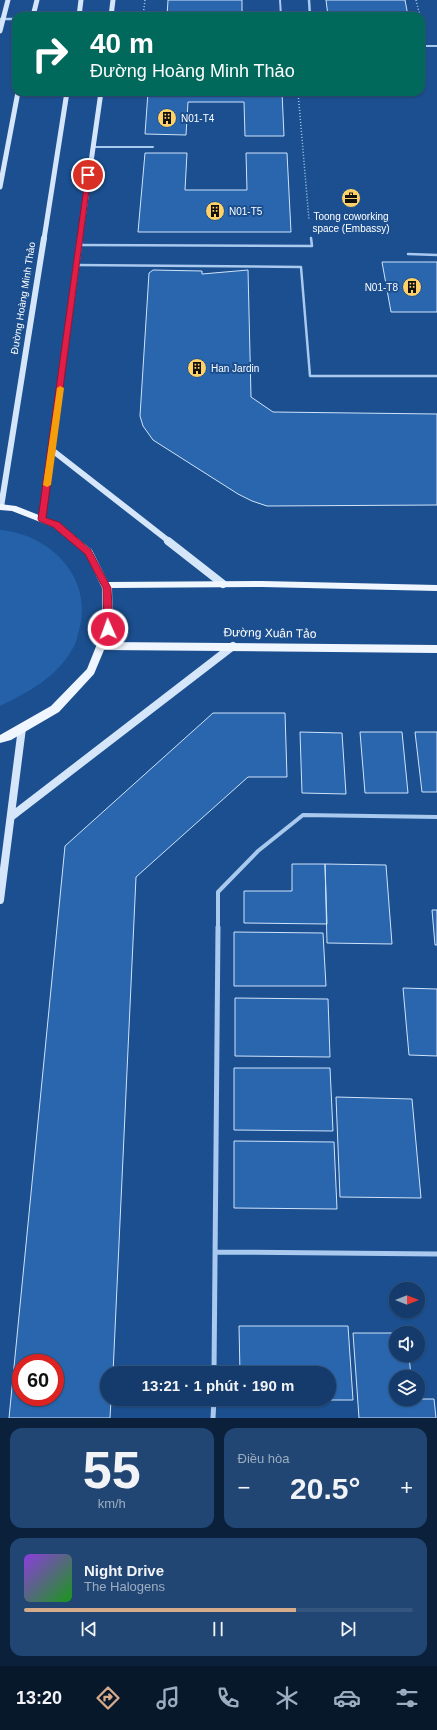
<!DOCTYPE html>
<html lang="vi">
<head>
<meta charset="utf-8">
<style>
  body { margin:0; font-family:Arial,sans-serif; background:#214673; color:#f1f3f6; height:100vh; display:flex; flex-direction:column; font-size:15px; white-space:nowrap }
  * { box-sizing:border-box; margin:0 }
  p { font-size:13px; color:#9dadc1 }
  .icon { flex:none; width:22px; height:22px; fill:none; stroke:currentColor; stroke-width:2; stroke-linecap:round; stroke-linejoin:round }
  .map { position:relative; height:1418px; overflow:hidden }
  .side { display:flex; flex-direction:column; gap:10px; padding:10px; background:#0b203b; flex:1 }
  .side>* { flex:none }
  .guide { position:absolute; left:12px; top:12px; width:413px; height:84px; border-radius:12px; box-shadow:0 1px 3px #0004,0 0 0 1px #33557e; background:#00695c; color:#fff; overflow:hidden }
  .needle { width:26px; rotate:90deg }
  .fabs { position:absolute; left:389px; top:1282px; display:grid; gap:8px }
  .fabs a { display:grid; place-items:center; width:36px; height:36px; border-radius:50%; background:#143b6b; box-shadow:0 1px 3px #0004,0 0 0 1px #33557e; font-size:20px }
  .speed { position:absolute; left:12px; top:1354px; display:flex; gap:8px; font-size:20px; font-weight:700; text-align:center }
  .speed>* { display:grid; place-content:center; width:52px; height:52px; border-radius:50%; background:#143b6b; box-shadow:0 1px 3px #0004,0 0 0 1px #33557e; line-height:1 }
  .speed .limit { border:6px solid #d22; background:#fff; color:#111 }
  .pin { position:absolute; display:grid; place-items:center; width:34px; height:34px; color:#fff; margin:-17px; border:2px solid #fff; border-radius:50%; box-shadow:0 1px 4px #0007 }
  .me { position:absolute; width:44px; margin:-22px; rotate:358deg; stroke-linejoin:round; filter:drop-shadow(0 0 3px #0008) }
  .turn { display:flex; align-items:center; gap:14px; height:84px; padding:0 12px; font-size:18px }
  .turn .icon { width:52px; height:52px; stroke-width:2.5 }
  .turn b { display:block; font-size:28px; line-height:34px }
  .big { font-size:30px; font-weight:700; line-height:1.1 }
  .side .widget { flex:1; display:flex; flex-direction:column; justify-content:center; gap:6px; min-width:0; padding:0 14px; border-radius:12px; background:#214673 }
  .side .dial { align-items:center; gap:0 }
  .dial b { font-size:52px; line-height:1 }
  .song { display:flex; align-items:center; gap:12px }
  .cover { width:48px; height:48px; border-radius:6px; background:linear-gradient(135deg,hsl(270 70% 55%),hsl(120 70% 35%)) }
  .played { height:4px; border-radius:2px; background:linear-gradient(90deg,#d6ab8b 70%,#33557e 70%) }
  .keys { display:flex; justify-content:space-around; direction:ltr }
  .heat { display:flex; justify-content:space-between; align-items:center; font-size:22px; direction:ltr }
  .side .tiles { flex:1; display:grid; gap:10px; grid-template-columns:1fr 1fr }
  .widget:last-child { grid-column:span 2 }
  .trip { position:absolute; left:100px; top:1366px; width:236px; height:40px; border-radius:20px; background:#143b6b; box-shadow:0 1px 3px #0004,0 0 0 1px #33557e; font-weight:700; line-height:40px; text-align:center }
  .menu { display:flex; height:64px; justify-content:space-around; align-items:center; background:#08182b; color:#9dadc1 }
  .menu .icon { width:28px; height:28px }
  .menu .on { color:#d6ab8b }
  .menu b { font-size:18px; color:#f1f3f6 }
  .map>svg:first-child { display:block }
  .green { fill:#2461a8 }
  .building { fill:#2a66ad; stroke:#cfe3fa; fill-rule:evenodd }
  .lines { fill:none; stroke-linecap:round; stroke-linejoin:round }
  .path { stroke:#a9c9ee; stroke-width:1.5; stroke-dasharray:1 2; stroke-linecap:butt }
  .lane-far1 { stroke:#a9c9ee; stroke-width:2 }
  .lane { stroke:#a9c9ee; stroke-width:2.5 }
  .street-far2 { stroke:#a9c9ee; stroke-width:2.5 }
  .street-far1 { stroke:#a9c9ee; stroke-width:4 }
  .street { stroke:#a9c9ee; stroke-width:5 }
  .secondary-far2 { stroke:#d6e6fa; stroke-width:5 }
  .secondary-far1 { stroke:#d6e6fa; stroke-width:6 }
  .secondary { stroke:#d6e6fa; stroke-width:8 }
  .primary { fill:#f0f6ff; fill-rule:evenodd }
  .route { fill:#e11d48; stroke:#92132f }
  .slow { fill:#f59e0b }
  .labels { text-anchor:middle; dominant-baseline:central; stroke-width:4; stroke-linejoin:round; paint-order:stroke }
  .far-poi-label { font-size:10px; fill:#fff; stroke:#1b4f8f; text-anchor:start }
  .far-street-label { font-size:10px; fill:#fff; stroke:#1b4f8f }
  .street-label { font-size:12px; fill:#fff; stroke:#1b4f8f }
</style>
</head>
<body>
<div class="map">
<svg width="437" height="1418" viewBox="0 0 437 1418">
  <rect width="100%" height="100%" fill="#1b4f8f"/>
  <path class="green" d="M 0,530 C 52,534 96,581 78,634 C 77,638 76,644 73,648 C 57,677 29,692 0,706 Z"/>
  <path class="building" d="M 168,0 L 242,0 L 242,16 L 167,16 Z
    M 326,0 L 405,0 L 408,16 L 328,16 Z
    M 148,92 L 282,92 L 284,136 L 245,136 L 244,102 L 188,102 L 186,135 L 145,134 Z
    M 145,153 L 187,153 L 185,190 L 247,190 L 246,153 L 287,153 L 291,232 L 138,232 Z
    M 382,262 L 437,262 L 437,312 L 391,312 Z
    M 153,270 L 202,271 L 202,274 L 248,270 L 251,397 L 273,412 L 437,414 L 437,505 L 267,506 L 252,501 L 238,494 L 153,440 L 143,426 L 140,416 L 149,273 Z
    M 213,713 L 285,713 L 287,777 L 248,777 L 136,877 L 113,1373 L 107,1373 L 107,1399 L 111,1399 L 110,1418 L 9,1418 L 65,846 ZM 21,1363 L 55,1363 L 55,1397 L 21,1397 Z
    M 300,732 L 342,733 L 346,794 L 302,793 Z
    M 360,732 L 402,732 L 408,793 L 365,793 Z
    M 415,732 L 437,732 L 437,792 L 422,792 Z
    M 292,864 L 325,864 L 327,924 L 244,923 L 244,891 L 292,891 Z
    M 325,864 L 386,865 L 392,944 L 327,943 Z
    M 432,910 L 437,910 L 437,945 L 435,945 Z
    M 234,932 L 323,933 L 326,986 L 234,986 Z
    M 403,988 L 437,989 L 437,1056 L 409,1055 Z
    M 235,998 L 328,999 L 330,1057 L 235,1056 Z
    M 234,1068 L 330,1068 L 333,1131 L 234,1130 Z
    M 336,1097 L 412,1099 L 421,1198 L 340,1197 Z
    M 234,1141 L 334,1142 L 337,1209 L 234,1208 Z
    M 239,1326 L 348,1326 L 353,1400 L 240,1400 L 240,1399 L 329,1399 L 329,1373 L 240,1373 Z
    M 353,1333 L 396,1333 L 396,1355 L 409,1355 L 411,1377 L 396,1377 L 396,1399 L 434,1399 L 436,1418 L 359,1418 Z"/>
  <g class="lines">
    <path class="path" d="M 416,0 L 420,16
      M 143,16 L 145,0
      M 298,92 L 309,220"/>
    <path class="lane-far1" d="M 280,0 L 281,16
      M 421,46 L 437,46
      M 92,147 L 153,147"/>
    <path class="lane" d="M 79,245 L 312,246 L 311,238
      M 408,254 L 437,255
      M 77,265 L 301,267 L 310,376 L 437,376"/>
    <path class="street-far2" d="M 309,0 L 310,16
      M 0,19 L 16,19"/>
    <path class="street-far1" d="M 218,928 L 218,892 L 258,851 L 303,815 L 437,817"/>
    <path class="street" d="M 215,1252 L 437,1254
      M 214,1373 L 218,927
      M 213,1418 L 214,1399"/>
    <path class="secondary-far2" d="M 33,16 L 37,0
      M 79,16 L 81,0
      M 111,16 L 113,0
      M 0,31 L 8,0
      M 0,187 L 18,92
      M 44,239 L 67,92
      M 80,239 L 101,92"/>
    <path class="secondary-far1" d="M 52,450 L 170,542
      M 1,507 L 44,238
      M 42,519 L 80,238"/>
    <path class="secondary" d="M 168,541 L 223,584
      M 12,816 L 233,646
      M 0,900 L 22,728"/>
    <path class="primary" d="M 0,504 L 16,506 L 59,523 L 92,550 L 108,582 L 262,581 L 437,585 L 437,591 L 262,587 L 112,588 L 113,629 L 107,642 L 437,645 L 437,653 L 104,650 L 94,674 L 59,712 L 11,740 L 0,743 L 0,735 L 51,706 L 87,669 L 103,629 L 102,588 L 86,554 L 53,527 L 12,511 L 0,510 Z"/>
  </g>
  <path class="route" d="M 86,173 L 91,175 L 46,518 L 59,522 L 91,550 L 111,588 L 113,629 L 108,633 L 104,629 L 103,588 L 85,554 L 53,527 L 39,521 L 38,519 Z"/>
  <path class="slow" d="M 60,386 L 64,388 L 51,485 L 47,487 L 43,485 L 57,388 Z"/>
  <defs>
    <g id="building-disc" transform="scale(1)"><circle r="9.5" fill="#ffd166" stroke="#1b4f8f"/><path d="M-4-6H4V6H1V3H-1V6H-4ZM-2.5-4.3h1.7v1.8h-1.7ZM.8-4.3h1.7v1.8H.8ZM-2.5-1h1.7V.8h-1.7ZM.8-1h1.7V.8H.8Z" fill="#111"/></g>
    <g id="office-disc" transform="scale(1)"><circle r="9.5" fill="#ffd166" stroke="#1b4f8f"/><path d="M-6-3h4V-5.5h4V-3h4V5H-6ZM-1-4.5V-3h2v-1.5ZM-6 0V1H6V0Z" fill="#111"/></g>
  </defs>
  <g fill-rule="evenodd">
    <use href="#building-disc" x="167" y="118"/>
    <use href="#office-disc" x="351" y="198"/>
    <use href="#building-disc" x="215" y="211"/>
    <use href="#building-disc" x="412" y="287"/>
    <use href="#building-disc" x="197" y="368"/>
  </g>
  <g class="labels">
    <g class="far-poi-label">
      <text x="181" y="118">N01-T4</text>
      <text x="229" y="211">N01-T5</text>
      <text x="351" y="216" text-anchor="middle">Toong coworking<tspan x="351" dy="12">space (Embassy)</tspan></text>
      <text x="398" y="287" text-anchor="end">N01-T8</text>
      <text x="211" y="368">Han Jardin</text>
    </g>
    <g class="far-street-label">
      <text transform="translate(23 298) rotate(-81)">Đường Hoàng Minh Thảo</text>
    </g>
    <g class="street-label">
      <text transform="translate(270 633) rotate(1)">Đường Xuân Tảo</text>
    </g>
  </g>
</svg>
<div class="fabs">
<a><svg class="needle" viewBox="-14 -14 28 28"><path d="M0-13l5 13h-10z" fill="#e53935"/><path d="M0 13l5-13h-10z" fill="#9dadc1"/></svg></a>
<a><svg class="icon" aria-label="sound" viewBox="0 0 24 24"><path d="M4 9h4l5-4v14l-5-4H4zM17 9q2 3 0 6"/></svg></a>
<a><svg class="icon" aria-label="layers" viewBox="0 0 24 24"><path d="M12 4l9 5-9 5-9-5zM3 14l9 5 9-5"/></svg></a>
</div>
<div class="speed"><div class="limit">60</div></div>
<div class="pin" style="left:88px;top:175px;background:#d93025"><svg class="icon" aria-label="arrive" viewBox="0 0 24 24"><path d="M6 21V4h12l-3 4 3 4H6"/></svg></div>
<svg class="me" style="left:108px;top:629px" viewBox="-20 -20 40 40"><circle r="17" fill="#e11d48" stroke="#fff" stroke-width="3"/><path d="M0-11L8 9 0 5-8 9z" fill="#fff"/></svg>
<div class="trip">13:21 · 1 phút · 190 m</div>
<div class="guide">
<div class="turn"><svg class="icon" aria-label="right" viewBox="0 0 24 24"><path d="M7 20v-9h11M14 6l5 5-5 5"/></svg><div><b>40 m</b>Đường Hoàng Minh Thảo</div></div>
</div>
</div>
<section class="side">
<div class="tiles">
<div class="widget dial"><b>55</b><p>km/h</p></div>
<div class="widget"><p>Điều hòa</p>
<div class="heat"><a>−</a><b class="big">20.5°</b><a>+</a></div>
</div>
<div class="widget">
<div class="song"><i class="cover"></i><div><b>Night Drive</b><p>The Halogens</p></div></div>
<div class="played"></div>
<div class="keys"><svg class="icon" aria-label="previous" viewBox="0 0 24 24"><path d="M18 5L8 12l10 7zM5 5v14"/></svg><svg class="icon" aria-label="pause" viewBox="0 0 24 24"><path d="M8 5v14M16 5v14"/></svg><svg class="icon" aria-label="next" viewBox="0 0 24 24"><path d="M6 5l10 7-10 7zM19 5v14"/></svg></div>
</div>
</div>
</section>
<nav class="menu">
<b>13:20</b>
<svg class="icon on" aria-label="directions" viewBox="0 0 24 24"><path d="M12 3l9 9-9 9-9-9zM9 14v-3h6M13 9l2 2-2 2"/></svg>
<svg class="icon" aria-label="music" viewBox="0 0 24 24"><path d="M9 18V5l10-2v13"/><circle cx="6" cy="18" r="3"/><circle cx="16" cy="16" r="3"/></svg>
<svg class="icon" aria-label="phone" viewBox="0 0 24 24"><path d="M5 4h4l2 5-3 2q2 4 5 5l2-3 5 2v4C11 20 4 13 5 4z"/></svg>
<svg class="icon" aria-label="climate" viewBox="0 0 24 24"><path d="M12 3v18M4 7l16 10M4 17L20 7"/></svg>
<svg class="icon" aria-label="car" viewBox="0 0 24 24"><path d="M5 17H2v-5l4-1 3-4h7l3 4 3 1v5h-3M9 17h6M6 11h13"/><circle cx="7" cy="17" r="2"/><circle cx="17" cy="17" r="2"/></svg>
<svg class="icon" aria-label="filters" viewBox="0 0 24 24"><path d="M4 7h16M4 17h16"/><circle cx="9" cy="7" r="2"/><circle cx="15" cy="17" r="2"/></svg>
</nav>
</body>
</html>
